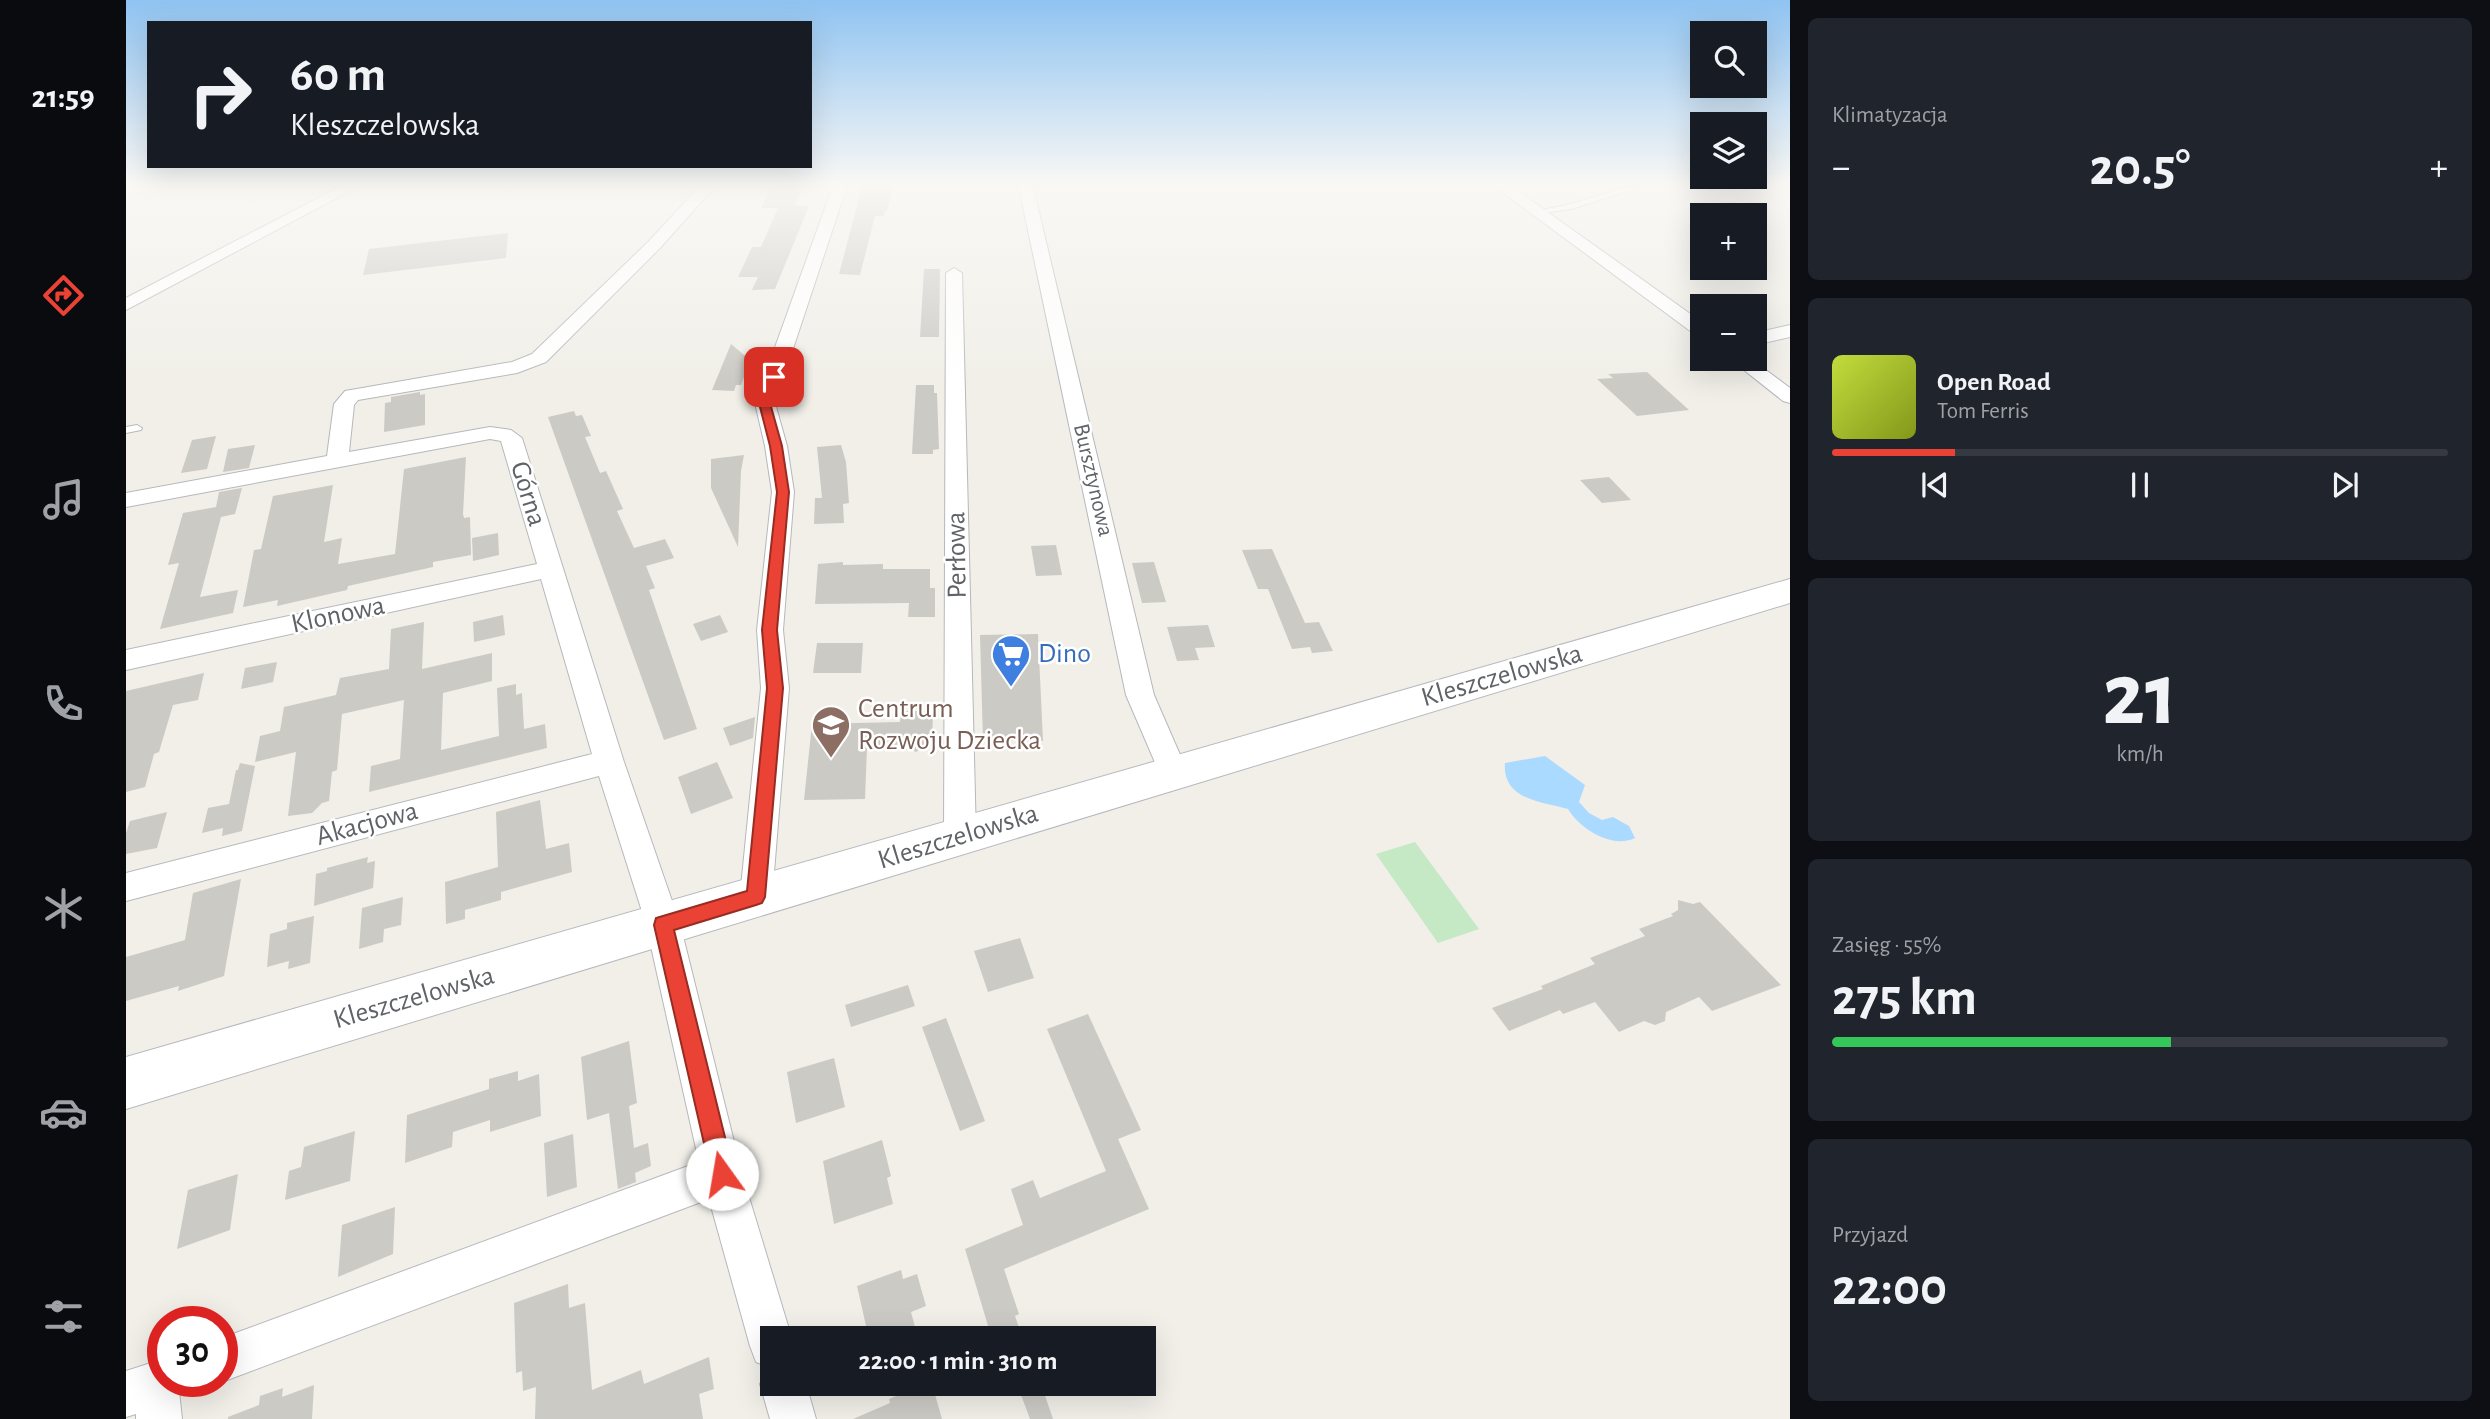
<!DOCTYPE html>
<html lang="pl">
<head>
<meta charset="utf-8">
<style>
  body { margin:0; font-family:"Alegreya Sans",sans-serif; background:#20242c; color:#f1f3f6; height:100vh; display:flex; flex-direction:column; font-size:26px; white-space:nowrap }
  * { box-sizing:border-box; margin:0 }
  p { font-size:23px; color:#9ea1a6 }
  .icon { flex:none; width:38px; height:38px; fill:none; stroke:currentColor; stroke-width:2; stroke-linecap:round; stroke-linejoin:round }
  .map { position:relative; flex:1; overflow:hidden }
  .side { display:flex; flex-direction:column; gap:18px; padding:18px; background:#0d0f14; width:700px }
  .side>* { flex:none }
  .banner { position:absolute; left:21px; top:21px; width:665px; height:147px; border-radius:0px; box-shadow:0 7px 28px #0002; background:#171b24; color:#f1f3f6; overflow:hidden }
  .fabs { position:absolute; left:1564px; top:21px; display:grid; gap:14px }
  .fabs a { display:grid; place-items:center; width:77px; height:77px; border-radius:0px; background:#171b24; box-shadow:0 7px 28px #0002; font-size:35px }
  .speed { position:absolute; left:21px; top:1306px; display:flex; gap:14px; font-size:35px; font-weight:700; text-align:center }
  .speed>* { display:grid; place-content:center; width:91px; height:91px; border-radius:50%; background:#171b24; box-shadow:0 7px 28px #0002; line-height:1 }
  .speed .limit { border:10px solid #d22; background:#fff; color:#111 }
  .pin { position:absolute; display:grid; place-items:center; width:60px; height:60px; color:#fff; margin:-30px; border-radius:14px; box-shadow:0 4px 10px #0006 }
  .me { position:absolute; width:77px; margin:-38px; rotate:347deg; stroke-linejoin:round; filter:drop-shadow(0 0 5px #0008) }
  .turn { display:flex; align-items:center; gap:24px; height:147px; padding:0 28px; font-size:32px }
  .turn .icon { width:91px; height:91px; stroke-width:2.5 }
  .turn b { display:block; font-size:49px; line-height:60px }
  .big { font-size:52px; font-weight:700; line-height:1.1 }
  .side .tile { flex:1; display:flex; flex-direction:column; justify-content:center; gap:10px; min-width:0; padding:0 24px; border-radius:10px; background:#20242c }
  .side .dial { align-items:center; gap:0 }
  .dial b { font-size:91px; line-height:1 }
  .song { display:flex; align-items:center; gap:21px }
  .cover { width:84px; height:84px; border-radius:10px; background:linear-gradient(135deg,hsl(70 70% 55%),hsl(70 70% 35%)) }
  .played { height:7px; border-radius:4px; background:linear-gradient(90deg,#ea4335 20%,#363941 20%) }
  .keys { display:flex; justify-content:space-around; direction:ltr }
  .heat { display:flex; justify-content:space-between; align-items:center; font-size:38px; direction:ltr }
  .charge { height:10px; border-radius:5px; background:linear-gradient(90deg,#34c759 55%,#363941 0) }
  .trip { position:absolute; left:634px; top:1326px; width:396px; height:70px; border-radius:0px; background:#171b24; box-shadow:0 7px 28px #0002; font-weight:700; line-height:70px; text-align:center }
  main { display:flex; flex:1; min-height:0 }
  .tab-bar { display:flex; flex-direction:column; width:126px; justify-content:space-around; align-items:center; background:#090b0e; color:#9ea1a6 }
  .tab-bar .icon { width:49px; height:49px }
  .tab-bar .on { color:#ea4335 }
  .tab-bar b { font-size:32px; color:#f1f3f6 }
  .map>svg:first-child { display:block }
  .green { fill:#c5e8c5 }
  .water { fill:#aadaff }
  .building { fill:#cccac5 }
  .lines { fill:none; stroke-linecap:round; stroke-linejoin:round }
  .service-casing { stroke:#b5b8bc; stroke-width:2 }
  .minor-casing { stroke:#b5b8bc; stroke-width:2 }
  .secondary-casing { stroke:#b6babf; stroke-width:2 }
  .service { fill:#fff; fill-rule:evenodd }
  .minor { fill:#fff; fill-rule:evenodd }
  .secondary { fill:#fff; fill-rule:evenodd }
  .route { fill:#ea4335; stroke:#982c22; stroke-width:2 }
  .labels { text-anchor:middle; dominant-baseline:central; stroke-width:5; stroke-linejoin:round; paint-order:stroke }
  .far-street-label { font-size:23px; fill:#5f6368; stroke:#fff }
  .street-label { font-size:28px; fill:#5f6368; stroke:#fff }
  .shop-label { font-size:28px; fill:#366cbe; stroke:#fff; text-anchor:start }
  .education-label { font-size:28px; fill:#785e54; stroke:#fff; text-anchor:start }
</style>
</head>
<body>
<main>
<nav class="tab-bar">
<b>21:59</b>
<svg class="icon on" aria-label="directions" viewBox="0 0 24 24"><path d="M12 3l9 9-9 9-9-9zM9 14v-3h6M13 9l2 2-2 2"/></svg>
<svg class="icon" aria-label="music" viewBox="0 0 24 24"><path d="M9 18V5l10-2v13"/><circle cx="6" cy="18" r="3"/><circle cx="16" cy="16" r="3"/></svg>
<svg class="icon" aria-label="phone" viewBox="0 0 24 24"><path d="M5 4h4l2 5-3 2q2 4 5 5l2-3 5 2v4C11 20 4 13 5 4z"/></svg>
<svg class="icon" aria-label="climate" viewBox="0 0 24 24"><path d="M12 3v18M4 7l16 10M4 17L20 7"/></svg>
<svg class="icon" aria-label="car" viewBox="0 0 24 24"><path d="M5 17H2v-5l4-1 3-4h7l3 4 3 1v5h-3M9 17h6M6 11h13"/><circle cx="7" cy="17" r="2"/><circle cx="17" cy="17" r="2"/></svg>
<svg class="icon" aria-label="filters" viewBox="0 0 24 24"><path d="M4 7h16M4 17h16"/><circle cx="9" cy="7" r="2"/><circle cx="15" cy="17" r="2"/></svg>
</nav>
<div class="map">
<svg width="1664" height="1419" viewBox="0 0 1664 1419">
  <rect width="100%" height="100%" fill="#f1efe8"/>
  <path class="green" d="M 1289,842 L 1353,929 L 1312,943 L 1250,854 Z"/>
  <path class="water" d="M 1419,756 L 1459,785 L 1453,802 L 1463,813 L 1476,820 L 1487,817 L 1503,826 L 1509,838 C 1486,849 1454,829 1442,809 C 1417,802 1376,800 1379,763 Z"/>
  <path class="building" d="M 737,183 L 768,183 L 761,211 L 759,211 L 758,216 L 749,216 L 734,275 L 713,274 Z
    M 654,184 L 677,184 L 669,205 L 683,206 L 649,289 L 626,290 L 632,277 L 612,277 L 626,247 L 635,247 L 652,208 L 635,208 L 644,188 L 652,188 Z
    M 382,233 L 380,258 L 237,275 L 243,249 Z
    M 798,269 L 814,269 L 813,337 L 794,337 Z
    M 605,344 L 624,360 L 615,385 L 610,385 L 608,391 L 586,390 Z
    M 1521,372 L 1563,410 L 1511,416 L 1471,379 L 1487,378 L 1482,374 Z
    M 790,385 L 808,385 L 808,393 L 811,393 L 813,449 L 807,450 L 807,454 L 786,454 Z
    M 294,392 L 294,395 L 299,394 L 299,425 L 258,432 L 259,403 L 265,402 L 265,397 Z
    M 448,411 L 450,416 L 456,415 L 465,436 L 459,437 L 474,473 L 480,471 L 497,509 L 491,511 L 508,548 L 539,539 L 548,558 L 520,566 L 529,588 L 523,590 L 571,729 L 538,740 L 422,417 Z
    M 90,436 L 81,469 L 55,473 L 66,440 Z
    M 129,445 L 123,468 L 97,472 L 102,449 Z
    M 715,445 L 720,462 L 723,503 L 717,504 L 718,523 L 688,524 L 689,498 L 696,498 L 691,447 Z
    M 618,455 L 615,471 L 612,547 L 585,488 L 585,459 Z
    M 340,457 L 337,514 L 338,518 L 344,517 L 345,555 L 307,562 L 307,567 L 222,586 L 221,590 L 151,606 L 152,600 L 117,607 L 128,550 L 135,549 L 147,496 L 207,485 L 198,542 L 216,538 L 212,564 L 269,554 L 278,469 Z
    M 1483,477 L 1505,500 L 1476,503 L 1454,480 Z
    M 116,488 L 109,514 L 95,517 L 74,597 L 112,590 L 107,613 L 34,629 L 53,563 L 42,565 L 57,513 L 90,507 L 93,492 Z
    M 372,533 L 373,555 L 347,561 L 346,538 Z
    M 930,545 L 936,575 L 910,576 L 905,546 Z
    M 1146,549 L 1179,623 L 1193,622 L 1207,651 L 1186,653 L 1184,647 L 1166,649 L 1142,589 L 1132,589 L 1116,550 Z
    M 717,562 L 717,565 L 757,564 L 757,569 L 804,569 L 804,588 L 809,588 L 809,617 L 782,617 L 783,603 L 689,604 L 692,564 Z
    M 1028,562 L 1040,602 L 1016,603 L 1006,563 Z
    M 377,615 L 379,635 L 348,642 L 347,622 Z
    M 594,615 L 602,632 L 575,641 L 567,624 Z
    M 298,622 L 296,669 L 366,653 L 366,681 L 317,693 L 315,750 L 373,736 L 371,688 L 390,684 L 390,695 L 396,693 L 398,729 L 419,724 L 421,748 L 243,792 L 245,766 L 274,759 L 278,700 L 216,714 L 211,770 L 206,772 L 203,801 L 196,803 L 186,813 L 162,816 L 170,752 L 129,762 L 134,736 L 154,731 L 158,707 L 210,695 L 214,678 L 263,669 L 265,629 Z
    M 1082,625 L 1089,647 L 1069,648 L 1073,660 L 1051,661 L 1041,627 Z
    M 912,634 L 917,741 L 857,741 L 854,635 Z
    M 691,643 L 737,643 L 735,673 L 687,673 Z
    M 151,662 L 147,682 L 115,689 L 119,668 Z
    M 78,673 L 72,700 L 47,705 L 33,752 L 28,754 L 19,787 L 0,792 L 0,691 Z
    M 775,711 L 807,711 L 806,747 L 795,748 L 790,752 L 783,748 L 741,748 L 739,799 L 678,800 L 686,724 L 774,722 Z
    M 629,717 L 627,738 L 604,746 L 597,728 Z
    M 591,762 L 607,798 L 565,814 L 552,777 Z
    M 114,763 L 129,766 L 116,831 L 96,836 L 97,828 L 76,833 L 82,808 L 103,804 L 110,770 L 112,770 Z
    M 414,800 L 420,849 L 443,843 L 446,872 L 375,892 L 375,900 L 339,910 L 339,919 L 320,924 L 319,882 L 372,867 L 370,812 Z
    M 41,812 L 31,848 L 0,854 L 0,833 L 4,821 Z
    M 242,857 L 241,863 L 249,861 L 247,888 L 188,906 L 190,874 L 201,871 L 201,868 Z
    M 115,879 L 98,976 L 52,991 L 53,986 L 0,1001 L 0,957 L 59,940 L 67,893 Z
    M 277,897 L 275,925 L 258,929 L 257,942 L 233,949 L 236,908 Z
    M 1552,900 L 1567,904 L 1574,902 L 1655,985 L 1586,1011 L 1573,997 L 1540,1012 L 1539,1021 L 1529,1025 L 1518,1021 L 1493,1032 L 1469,1002 L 1437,1014 L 1434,1010 L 1383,1031 L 1366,1008 L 1417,989 L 1415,986 L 1469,964 L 1464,958 L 1519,936 L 1513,929 L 1547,916 L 1545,914 L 1552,910 Z
    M 188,916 L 184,963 L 162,969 L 163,961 L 141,967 L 144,934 L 161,929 L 161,923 Z
    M 894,938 L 908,978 L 862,992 L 848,951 Z
    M 782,985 L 789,1006 L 725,1027 L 719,1005 Z
    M 962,1014 L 1015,1130 L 992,1139 L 1023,1209 L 878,1269 L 893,1314 L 889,1316 L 897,1339 L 866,1339 L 839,1249 L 897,1225 L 885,1189 L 907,1180 L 914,1198 L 980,1171 L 921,1029 Z
    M 820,1018 L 859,1121 L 834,1131 L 796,1027 Z
    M 503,1041 L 511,1103 L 503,1106 L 508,1148 L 522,1143 L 525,1166 L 509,1173 L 510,1182 L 492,1189 L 483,1113 L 461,1120 L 455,1057 Z
    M 708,1058 L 719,1107 L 670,1123 L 661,1072 Z
    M 392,1071 L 392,1081 L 413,1074 L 415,1116 L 364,1132 L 364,1120 L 327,1132 L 326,1147 L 279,1163 L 281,1115 L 363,1089 L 363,1079 Z
    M 229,1131 L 224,1181 L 159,1200 L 163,1171 L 175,1167 L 178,1147 Z
    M 447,1134 L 451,1187 L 421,1197 L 418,1143 Z
    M 756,1140 L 765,1176 L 761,1178 L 767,1204 L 708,1224 L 697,1161 Z
    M 112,1174 L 104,1230 L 51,1249 L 62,1190 Z
    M 269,1207 L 267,1254 L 212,1277 L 216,1225 Z
    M 775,1270 L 777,1279 L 791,1274 L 800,1306 L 785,1312 L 789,1327 L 758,1339 L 743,1339 L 731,1286 Z
    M 442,1284 L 443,1308 L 459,1303 L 466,1390 L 515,1370 L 518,1384 L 583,1357 L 588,1389 L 573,1394 L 577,1419 L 409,1419 L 410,1387 L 397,1391 L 396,1371 L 390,1373 L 388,1303 Z
    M 806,1384 L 816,1419 L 727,1419 L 764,1403 L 763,1399 L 784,1390 L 785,1394 Z
    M 891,1384 L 915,1384 L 927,1419 L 904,1419 Z
    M 188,1385 L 186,1419 L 102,1419 L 102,1417 L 133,1405 L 134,1396 L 157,1388 L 156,1397 Z"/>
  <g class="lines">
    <g class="service-casing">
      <path id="service" d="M 1515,183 L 1520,185 L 1445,209 L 1410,214 L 1406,212 L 1441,205 Z
        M 11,425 L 16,428 L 15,430 L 0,433 L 0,427 Z"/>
    </g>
    <g class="minor-casing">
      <path id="minor" d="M 221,183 L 239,183 L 0,310 L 0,298 Z
        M 577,183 L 592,183 L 534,248 L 420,362 L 391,373 L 232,400 L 228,405 L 223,452 L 364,427 L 385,430 L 396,438 L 498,762 L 554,924 L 616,1174 L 666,1339 L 646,1339 L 646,1384 L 680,1384 L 690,1419 L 644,1419 L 634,1384 L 643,1367 L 630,1362 L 624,1346 L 583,1199 L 96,1382 L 92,1381 L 96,1381 L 96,1338 L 573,1162 L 520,924 L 473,776 L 0,901 L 0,873 L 466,754 L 415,579 L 0,670 L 0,650 L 411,564 L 375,441 L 364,439 L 0,507 L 0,493 L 201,456 L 208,404 L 219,391 L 386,362 L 406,354 L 522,242 Z
        M 708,183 L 722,183 L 649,403 L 661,446 L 668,492 L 657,630 L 663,688 L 646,897 L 642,907 L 630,912 L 618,907 L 614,897 L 635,688 L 631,630 L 646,492 L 639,446 L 629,403 Z
        M 892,183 L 906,183 L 1028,695 L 1062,773 L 1057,781 L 1047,785 L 1037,781 L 1000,695 Z
        M 1364,183 L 1381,183 L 1577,323 L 1577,337 L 1571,336 Z
        M 828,268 L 836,273 L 850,837 L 845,846 L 834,850 L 823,846 L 818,837 L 820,273 Z
        M 1664,325 L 1664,337 L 1629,345 L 1629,333 Z
        M 1604,359 L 1625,359 L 1664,388 L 1664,403 L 1657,401 Z
        M 31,1361 L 37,1364 L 37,1381 L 52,1381 L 56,1419 L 10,1419 L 10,1414 L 0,1417 L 0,1371 Z"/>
    </g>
    <g class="secondary-casing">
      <path id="secondary" d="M 1664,579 L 1664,603 L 0,1109 L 0,1057 Z"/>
    </g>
    <use href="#service" class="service"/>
    <use href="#minor" class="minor"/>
    <use href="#secondary" class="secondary"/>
  </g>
  <linearGradient id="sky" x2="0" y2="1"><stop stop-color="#8fc3f1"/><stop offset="0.48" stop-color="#f9f8f5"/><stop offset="1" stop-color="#f9f8f5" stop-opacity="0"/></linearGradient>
  <rect width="1664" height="382" fill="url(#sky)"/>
  <path class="route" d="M 644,374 L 653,377 L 644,403 L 656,446 L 663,492 L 651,630 L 657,688 L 639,897 L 636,903 L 630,905 L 548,930 L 608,1174 L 604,1182 L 596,1186 L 588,1182 L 585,1174 L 528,925 L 530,918 L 537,916 L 621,891 L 641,688 L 636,630 L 651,492 L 644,446 L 633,403 Z"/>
  <defs>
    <g id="supermarket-pin" transform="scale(2.0125)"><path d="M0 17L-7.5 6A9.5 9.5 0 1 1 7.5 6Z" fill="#3f7fe0" stroke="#fff"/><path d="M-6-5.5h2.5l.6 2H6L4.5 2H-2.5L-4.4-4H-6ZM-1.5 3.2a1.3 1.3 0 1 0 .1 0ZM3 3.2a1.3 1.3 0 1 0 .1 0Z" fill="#fff"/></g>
    <g id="school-pin" transform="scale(2.0125)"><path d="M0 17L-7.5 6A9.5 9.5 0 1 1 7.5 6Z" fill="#8d6e63" stroke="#fff"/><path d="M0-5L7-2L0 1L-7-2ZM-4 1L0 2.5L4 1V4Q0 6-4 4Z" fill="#fff"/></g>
  </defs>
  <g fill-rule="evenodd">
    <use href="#supermarket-pin" x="885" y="654"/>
    <use href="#school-pin" x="705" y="725"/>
  </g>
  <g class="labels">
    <g class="far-street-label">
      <text transform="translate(967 480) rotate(77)">Bursztynowa</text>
    </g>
    <g class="street-label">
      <text transform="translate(402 494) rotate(73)">Górna</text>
      <text transform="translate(831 555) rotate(-91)">Perłowa</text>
      <text transform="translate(212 615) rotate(-12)">Klonowa</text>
      <text transform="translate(1376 676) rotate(-16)">Kleszczelowska</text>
      <text transform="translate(241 824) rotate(-15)">Akacjowa</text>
      <text transform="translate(832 837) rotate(-17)">Kleszczelowska</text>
      <text transform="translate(288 998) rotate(-16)">Kleszczelowska</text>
    </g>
    <g class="shop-label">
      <text x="912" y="654">Dino</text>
    </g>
    <g class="education-label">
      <text x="732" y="709">Centrum<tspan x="732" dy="32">Rozwoju Dziecka</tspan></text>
    </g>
  </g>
</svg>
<div class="fabs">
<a><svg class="icon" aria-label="search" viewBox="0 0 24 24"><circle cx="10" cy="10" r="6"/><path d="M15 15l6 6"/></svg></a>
<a><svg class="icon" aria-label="layers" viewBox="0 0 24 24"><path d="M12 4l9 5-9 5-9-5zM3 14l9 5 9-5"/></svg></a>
<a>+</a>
<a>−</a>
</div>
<div class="speed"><div class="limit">30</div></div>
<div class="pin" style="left:648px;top:377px;background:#d93025"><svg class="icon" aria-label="arrive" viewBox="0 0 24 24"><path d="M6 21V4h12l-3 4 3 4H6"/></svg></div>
<svg class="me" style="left:596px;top:1174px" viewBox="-20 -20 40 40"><circle r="19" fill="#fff"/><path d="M0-13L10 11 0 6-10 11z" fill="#ea4335"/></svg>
<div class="trip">22:00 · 1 min · 310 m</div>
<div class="banner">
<div class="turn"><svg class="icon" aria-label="right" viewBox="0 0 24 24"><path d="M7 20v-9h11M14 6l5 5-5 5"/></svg><div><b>60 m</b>Kleszczelowska</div></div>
</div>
</div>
<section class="side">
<div class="tile"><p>Klimatyzacja</p>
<div class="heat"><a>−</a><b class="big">20.5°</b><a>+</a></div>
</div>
<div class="tile">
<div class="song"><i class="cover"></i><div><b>Open Road</b><p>Tom Ferris</p></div></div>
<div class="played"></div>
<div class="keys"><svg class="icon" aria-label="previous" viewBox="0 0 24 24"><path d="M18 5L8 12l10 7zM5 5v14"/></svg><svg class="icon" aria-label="pause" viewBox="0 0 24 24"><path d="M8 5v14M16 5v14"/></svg><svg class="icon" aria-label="next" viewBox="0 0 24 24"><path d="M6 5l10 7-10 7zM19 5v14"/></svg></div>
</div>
<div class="tile dial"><b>21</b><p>km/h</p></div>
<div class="tile"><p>Zasięg · 55%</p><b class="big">275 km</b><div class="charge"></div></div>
<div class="tile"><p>Przyjazd</p><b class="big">22:00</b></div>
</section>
</main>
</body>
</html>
